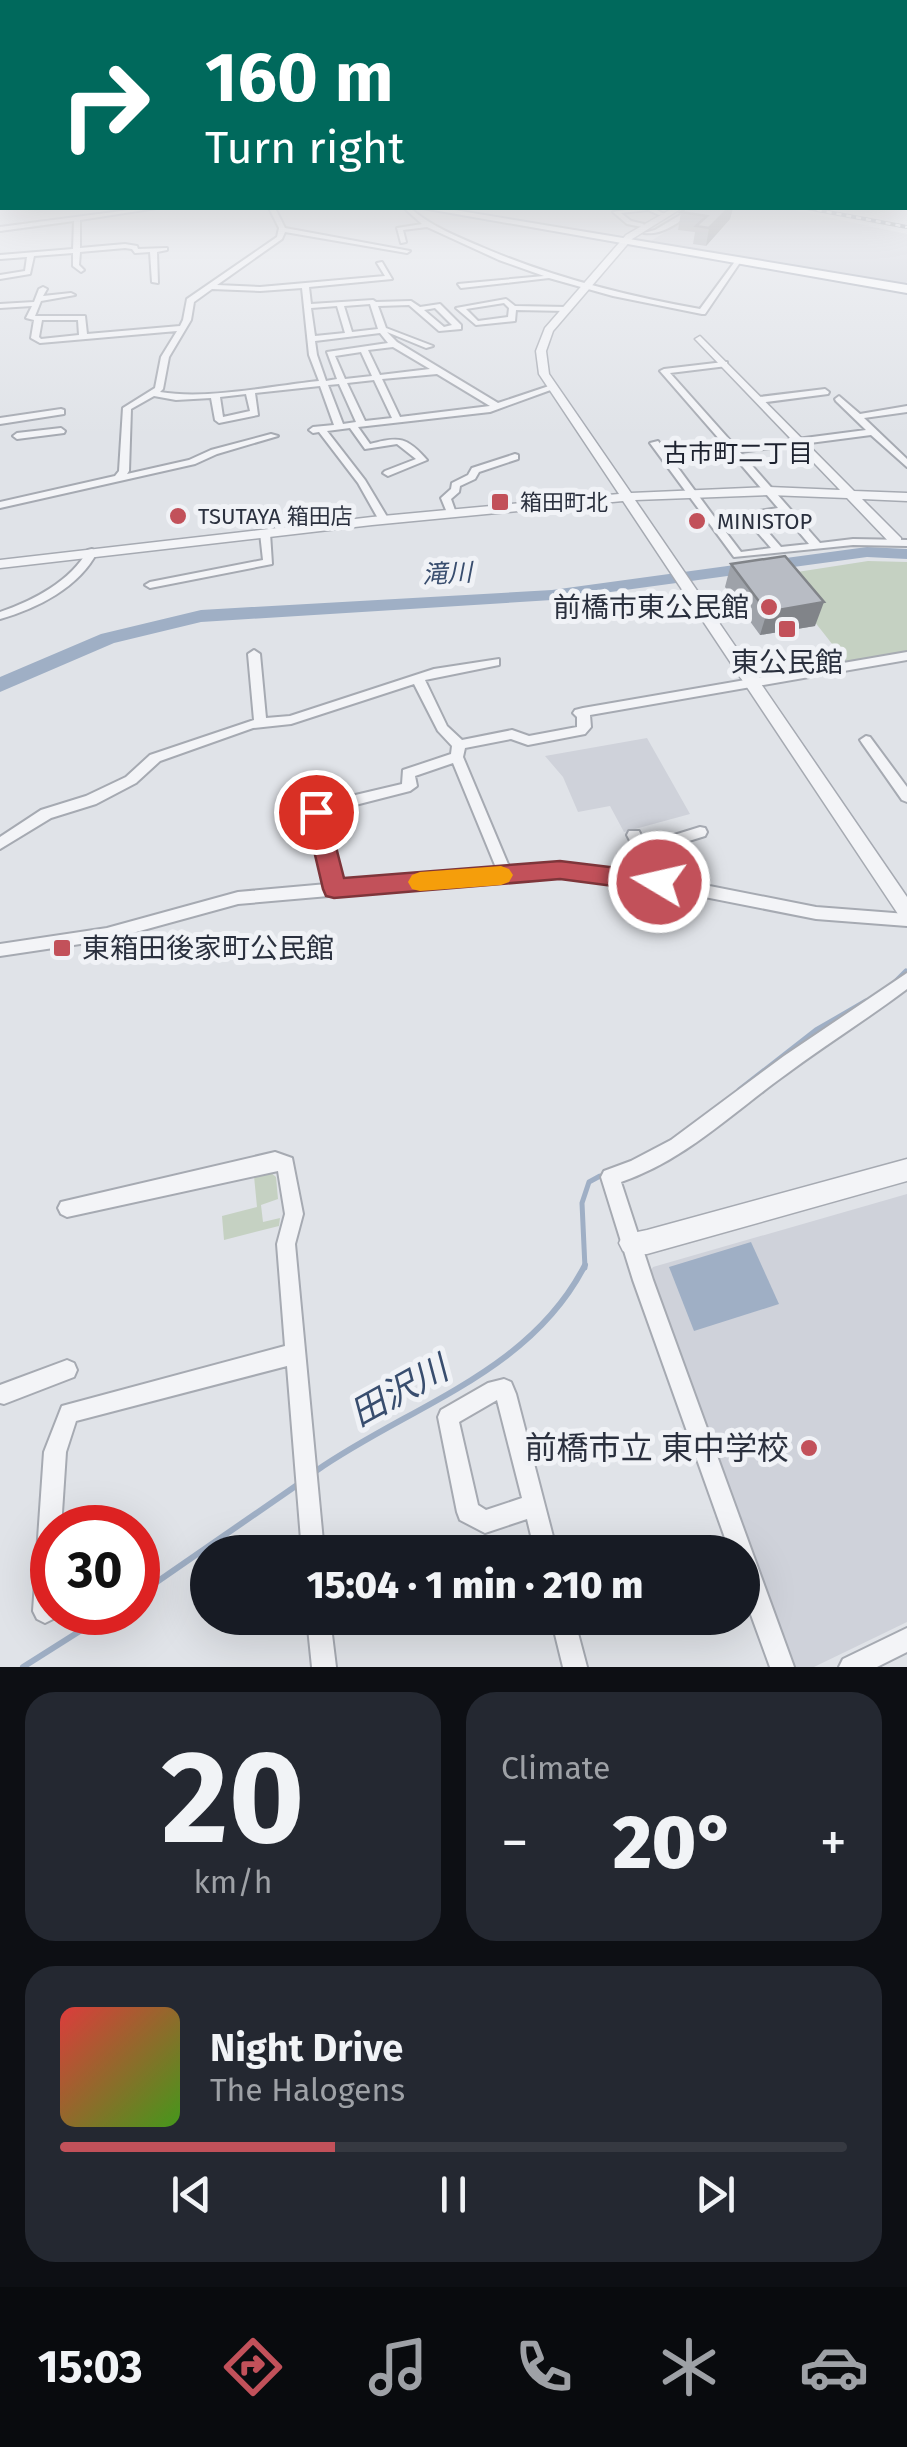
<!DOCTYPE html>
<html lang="en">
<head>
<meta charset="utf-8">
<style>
  body { margin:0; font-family:"Fira Sans","Noto Sans JP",sans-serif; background:#242831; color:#f1f3f6; height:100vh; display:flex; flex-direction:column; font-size:38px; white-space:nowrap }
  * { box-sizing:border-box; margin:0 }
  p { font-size:32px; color:#9ea1a6 }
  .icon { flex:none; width:55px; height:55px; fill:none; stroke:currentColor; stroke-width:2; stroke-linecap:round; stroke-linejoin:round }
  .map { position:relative; height:1667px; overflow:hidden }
  .drawer { display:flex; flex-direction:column; gap:25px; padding:25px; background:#0d0f14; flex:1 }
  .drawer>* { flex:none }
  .top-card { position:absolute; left:0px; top:0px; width:908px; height:210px; box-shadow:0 10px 40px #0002; background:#00695c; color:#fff; overflow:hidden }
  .speed { position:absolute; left:30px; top:1505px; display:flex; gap:20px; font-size:50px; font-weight:700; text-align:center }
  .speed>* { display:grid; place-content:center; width:130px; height:130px; border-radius:50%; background:#171b24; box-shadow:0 10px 40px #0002; line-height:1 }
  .speed .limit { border:15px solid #d22; background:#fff; color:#111 }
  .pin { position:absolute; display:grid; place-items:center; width:85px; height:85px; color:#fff; margin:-42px; border:5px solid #fff; border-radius:50%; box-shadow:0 2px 10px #0007 }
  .me { position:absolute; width:110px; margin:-55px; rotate:279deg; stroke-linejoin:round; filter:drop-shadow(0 0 8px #0008) }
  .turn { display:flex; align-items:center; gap:35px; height:210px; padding:0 40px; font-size:45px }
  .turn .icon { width:130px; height:130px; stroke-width:2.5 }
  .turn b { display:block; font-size:70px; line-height:85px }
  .big { font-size:75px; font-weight:800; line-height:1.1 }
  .drawer .widget { flex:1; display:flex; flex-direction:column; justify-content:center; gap:15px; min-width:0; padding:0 35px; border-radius:30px; background:#242831 }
  .drawer .dial { align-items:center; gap:0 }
  .dial b { font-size:130px; line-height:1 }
  .song { display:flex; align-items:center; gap:30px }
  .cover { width:120px; height:120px; border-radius:15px; background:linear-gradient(135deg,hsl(0 70% 55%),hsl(100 70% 35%)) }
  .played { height:10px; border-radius:5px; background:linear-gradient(90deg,#c2515a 35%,#363941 35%) }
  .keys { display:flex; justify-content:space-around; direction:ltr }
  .heat { display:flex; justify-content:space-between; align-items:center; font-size:55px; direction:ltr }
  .drawer .tiles { flex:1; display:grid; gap:25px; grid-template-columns:1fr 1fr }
  .widget:last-child { grid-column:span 2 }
  .trip { position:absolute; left:190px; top:1535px; width:570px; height:100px; border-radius:50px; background:#171b24; box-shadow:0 10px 40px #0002; font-weight:800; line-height:100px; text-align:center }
  .dock { display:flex; height:160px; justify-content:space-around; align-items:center; background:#090b0e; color:#9ea1a6 }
  .dock .icon { width:70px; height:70px }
  .dock .current { color:#c2515a }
  .dock b { font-size:45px; color:#f1f3f6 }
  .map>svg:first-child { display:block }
  .built { fill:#cfd2da }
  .green { fill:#c5d1c2 }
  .water { fill:#9fafc5 }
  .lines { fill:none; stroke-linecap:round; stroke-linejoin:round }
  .stream-far1 { stroke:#9fafc5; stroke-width:5 }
  .stream { stroke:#9fafc5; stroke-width:6 }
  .river { fill:#9fafc5; fill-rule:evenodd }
  .minor-casing { stroke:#a6aab2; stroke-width:4 }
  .tertiary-casing { stroke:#a6aab2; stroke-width:3 }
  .primary-casing { stroke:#a1a7b3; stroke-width:4 }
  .minor { fill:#f3f4f7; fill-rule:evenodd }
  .tertiary { fill:#f3f4f7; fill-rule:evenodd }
  .primary { fill:#fff; fill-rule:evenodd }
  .rail-casing { stroke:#7b8290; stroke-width:4 }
  .rail { stroke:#f0f2f6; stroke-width:2.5; stroke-dasharray:5; stroke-linecap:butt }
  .wall { fill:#9ea2a9 }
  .shaded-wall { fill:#818489 }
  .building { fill:#b8bcc4; stroke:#818489; stroke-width:2.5 }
  .route { fill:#c2515a; stroke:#7e353a; stroke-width:2.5 }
  .slow { fill:#f59e0b }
  .poi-dot { fill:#c2515a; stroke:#f0f2f6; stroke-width:4 }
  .labels { text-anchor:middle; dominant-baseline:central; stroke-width:10; stroke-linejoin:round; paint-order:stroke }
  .far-poi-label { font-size:22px; fill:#2a303e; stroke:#f0f2f6; text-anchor:start }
  .far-neighbourhood-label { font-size:25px; fill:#1d222f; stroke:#f0f2f6 }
  .far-water-label { font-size:25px; font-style:italic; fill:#384d6e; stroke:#f0f2f6 }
  .poi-label { font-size:28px; fill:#2a303e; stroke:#f0f2f6; text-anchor:end }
  .near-poi-label { font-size:32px; fill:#2a303e; stroke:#f0f2f6; text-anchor:end }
  .near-water-label { font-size:35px; font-style:italic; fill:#384d6e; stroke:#f0f2f6 }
</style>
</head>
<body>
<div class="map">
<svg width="907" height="1667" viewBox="0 0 907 1667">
  <rect width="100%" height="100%" fill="#e0e3e8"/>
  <path class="built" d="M 703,208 L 784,208 L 907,234 L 907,281 L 905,286 L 651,241 Z
    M 647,738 L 690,814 L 624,832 L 610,806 L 578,812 L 563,777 L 545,756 Z
    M 907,1194 L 907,1622 L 814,1667 L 791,1667 L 649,1274 L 653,1267 Z"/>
  <path class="green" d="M 868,561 L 907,562 L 907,652 L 847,663 L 778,575 Z
    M 270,1172 L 276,1177 L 278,1199 L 261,1205 L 263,1222 L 280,1218 L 279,1226 L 224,1240 L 222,1216 L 257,1207 L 254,1176 Z"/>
  <path class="water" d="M 751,1242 L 779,1304 L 694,1331 L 669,1267 Z"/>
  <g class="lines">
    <path class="stream-far1" d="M 895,982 L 906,971
      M 739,1090 L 816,1030 L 866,1001
      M 585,1268 L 582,1203 L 589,1182 L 600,1176"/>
    <path class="stream" d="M 316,1471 C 409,1406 530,1373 585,1265
      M 138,1595 L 300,1483
      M 23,1667 L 110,1612"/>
    <path class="river" d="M 867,547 L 907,549 L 907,559 L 867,557 L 552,600 L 201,622 L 114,643 L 0,692 L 0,677 L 101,634 L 201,610 L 552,590 Z"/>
    <g class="minor-casing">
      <path id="minor" d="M 144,208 L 157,208 L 80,220 L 80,248 L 125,244 L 137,246 L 138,249 L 167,248 L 167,250 L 157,252 L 158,283 L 152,282 L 150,252 L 135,253 L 132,249 L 125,248 L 80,252 L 79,265 L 84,270 L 81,272 L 73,266 L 73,253 L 34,256 L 30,274 L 0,279 L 0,275 L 25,271 L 27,257 L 0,259 L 0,255 L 73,249 L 74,221 L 0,231 L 0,227 Z
        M 269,208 L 275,208 L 285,228 L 410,251 L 407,253 L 285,232 L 282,239 L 217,285 L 260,287 L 385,276 L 377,263 L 382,262 L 392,279 L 309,287 L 311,304 L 373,300 L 376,302 L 411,301 L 420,307 L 440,304 L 461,325 L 461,329 L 439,331 L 409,305 L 378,306 L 386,328 L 433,346 L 426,348 L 387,332 L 397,342 L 498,403 L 549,386 L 556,388 L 490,412 L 358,427 L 370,444 C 399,436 407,437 427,460 L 388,476 L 383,473 L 385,471 L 416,459 L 397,444 L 365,449 L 350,428 L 327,431 L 365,480 L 389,520 L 384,523 L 380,522 L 358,483 L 319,432 L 313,433 L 309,430 L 313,427 L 334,425 L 320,386 L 255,393 L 258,415 L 219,423 L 215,420 L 211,398 L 176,400 L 154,396 L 131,409 L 129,471 L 127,474 L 189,460 L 211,450 L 271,434 L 278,436 L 217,454 L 195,464 L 0,508 L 0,502 L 115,476 L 119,471 L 123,408 L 155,388 L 161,357 L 177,331 L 40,343 L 31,338 L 34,320 L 26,318 L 32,306 L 0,308 L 0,304 L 34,302 L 39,289 L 43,287 L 47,289 L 43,296 L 71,293 L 75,295 L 41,301 L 35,316 L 85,316 L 87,334 L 180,326 L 183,320 L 187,299 L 277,237 L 279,228 ZM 302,288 L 309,355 L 319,381 C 271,386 207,400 160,392 L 163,389 L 169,357 L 191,320 L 194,302 L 212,289 L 260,291 ZM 370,304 L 378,329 L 352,332 L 344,306 ZM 337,306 L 345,333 L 315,336 L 311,308 ZM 435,308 L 452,325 L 444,327 L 424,310 ZM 42,320 L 78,320 L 79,335 L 41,339 L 39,337 ZM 380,333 L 388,343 L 327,352 L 337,379 L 326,381 L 317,355 L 315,341 ZM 393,347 L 430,369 L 380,375 L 368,350 ZM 361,352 L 372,376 L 345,379 L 335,356 ZM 437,374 L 490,406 L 400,417 L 382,379 ZM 374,380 L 392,418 L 365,421 L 347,383 ZM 339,384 L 356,422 L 343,424 L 328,385 ZM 246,394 L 250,411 L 223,417 L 220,397 Z
        M 404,208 L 410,208 C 432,227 458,237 484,248 C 554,278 626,296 700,309 L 736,260 L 741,261 L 705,314 L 702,314 L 613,296 L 549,278 L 461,288 L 458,284 L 544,276 L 499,260 L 427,227 L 403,230 L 406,242 L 401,243 L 397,228 L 422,224 Z
        M 638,208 L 653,208 L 664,214 L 659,215 L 648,210 L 621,213 L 631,221 L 644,224 L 642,227 L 627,224 L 613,212 Z
        M 692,208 L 698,208 C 682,220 663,236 644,233 L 655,230 Z
        M 506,299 L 515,306 L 567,307 L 571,309 L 567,311 L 516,310 L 515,321 L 476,325 L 456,308 ZM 504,303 L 509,308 L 508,317 L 478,321 L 466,309 Z
        M 724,362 L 727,362 L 727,366 L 670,373 L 736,447 L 866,430 L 836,401 L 835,399 L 839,396 L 860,414 L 907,406 L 907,412 L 864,418 L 907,459 L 907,467 L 871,435 L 740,452 L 820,543 L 853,539 L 907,540 L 907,546 L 853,545 L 734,557 L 650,443 L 658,441 L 669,456 L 727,448 L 660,371 L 664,369 ZM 731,453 L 778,508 L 715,518 L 673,461 ZM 783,513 L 809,544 L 781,547 L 755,517 ZM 746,519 L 771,548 L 741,552 L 719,523 Z
        M 825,389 L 829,392 L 828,394 L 759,403 L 755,400 L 759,397 Z
        M 61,409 L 64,410 L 64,414 L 0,424 L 0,418 Z
        M 61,428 L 65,431 L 64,433 L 17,439 L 13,436 L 17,433 Z
        M 515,454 L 518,455 L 518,459 L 479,472 L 475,479 L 460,486 L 459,492 L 451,499 L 456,513 L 448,515 L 441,498 L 451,489 L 452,483 L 468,475 L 472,468 Z
        M 265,530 L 270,533 L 272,564 L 150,588 L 145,585 L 150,582 L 263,560 L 260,533 Z
        M 92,549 L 97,552 C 80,587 36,609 0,619 L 0,612 C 33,601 71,581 88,550 Z
        M 254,650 L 260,654 L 266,718 L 290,716 L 434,669 L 499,659 L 499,665 L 425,680 L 447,726 L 462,740 L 512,730 L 529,736 L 577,727 L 577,717 L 573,713 L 575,710 L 583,708 L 907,652 L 907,660 L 590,715 L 591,727 L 585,734 L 528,745 L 511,739 L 465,748 L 463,757 L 510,869 L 560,864 L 648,875 L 627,835 L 629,831 L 639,831 L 645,844 L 700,827 L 705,828 L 707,832 L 705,836 L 650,853 L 664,877 L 816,907 L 907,914 L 907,926 L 816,919 L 659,888 L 560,876 L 238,904 L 107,940 L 0,956 L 0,944 L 107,928 L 238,892 L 327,884 L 309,817 L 313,805 L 402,784 L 403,770 L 451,754 L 452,746 L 438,731 L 414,684 L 291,724 L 253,728 L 160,761 L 136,783 L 96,804 L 51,818 L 0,849 L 0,837 L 41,810 L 86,796 L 126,777 L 150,755 L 254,720 L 248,654 ZM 453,763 L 497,870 L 341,883 L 323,817 L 324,813 L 410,791 L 417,786 L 415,776 Z
        M 866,736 L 870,737 L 907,787 L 907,802 L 902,800 L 862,743 L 860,740 Z
        M 907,973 L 907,989 C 866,1020 822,1047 781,1078 C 729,1116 683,1161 621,1182 L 653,1280 L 794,1667 L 770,1667 L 742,1590 L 742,1552 L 730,1552 L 633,1280 L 601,1177 L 604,1171 L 631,1161 L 671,1140 L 784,1056 Z
        M 275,1152 L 292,1158 L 303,1214 L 295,1244 L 324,1552 L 302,1552 L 287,1366 L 76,1421 L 66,1452 L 61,1528 L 52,1528 L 52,1612 L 56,1612 L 53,1619 L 45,1623 L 37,1619 L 33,1611 L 44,1452 L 62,1406 L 285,1346 L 277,1244 L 285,1214 L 278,1171 L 67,1217 L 61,1214 L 58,1208 L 61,1202 Z
        M 67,1360 L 74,1363 L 77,1370 L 74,1377 L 4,1404 L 0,1403 L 0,1385 Z
        M 504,1379 L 511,1382 L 516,1394 L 557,1552 L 535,1552 L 527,1519 L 485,1533 L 460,1520 L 457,1512 L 438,1417 L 441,1410 L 488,1383 ZM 497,1400 L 522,1498 L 486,1510 L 478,1505 L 459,1422 Z
        M 307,1618 L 330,1618 L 336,1667 L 312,1667 Z
        M 551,1618 L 574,1618 L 587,1667 L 563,1667 Z
        M 907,1628 L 907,1652 L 877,1667 L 839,1667 L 843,1659 Z"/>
    </g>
    <g class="tertiary-casing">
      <path id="tertiary" d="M 673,208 L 682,208 L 632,239 L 553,331 L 546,351 L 549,374 L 631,493 L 769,487 L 840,490 L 697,341 L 695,339 L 700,336 L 854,491 L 907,493 L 907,501 L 862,499 L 901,538 L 901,544 L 891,544 L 847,498 L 769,495 L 635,500 L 907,897 L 907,920 L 900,917 L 623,501 L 372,525 L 0,568 L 0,560 L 372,517 L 619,494 L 539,374 L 536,351 L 545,328 L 626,235 Z
        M 907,1159 L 907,1181 L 647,1254 L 631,1255 L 623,1251 L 619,1243 L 623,1235 L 647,1230 Z"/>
    </g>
    <g class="primary-casing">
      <path id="primary" d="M 422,208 L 442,208 L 907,285 L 907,293 Z"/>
    </g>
    <use href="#minor" class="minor"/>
    <use href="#tertiary" class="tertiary"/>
    <use href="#primary" class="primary"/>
    <g class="rail-casing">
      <path id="rail" d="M 807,208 L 907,227"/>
    </g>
    <use href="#rail" class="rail"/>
  </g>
  <path class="wall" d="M 686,208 L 733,208 L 730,219 L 706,246 L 693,244 L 695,232 L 678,230 L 681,212 Z
    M 731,564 L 815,626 L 760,635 L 725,587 Z"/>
  <path class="shaded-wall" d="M 729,208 L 733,208 L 730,219 L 706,246 L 709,228 Z
    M 824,602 L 815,626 L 760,635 L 767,612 Z"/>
  <path class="building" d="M 686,208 L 729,208 L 709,228 L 696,226 L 707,216 L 681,212 Z
    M 785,556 L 824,602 L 767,612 L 731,564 Z"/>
  <linearGradient id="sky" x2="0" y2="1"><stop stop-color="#8bb2da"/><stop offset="0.46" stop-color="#f1f2f5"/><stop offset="1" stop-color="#f1f2f5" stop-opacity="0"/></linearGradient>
  <rect width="907" height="435" fill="url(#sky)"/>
  <path class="route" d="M 316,803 L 327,812 L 344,878 L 560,861 L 659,873 L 667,876 L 671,882 L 667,889 L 659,892 L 560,879 L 334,898 L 326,896 L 323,889 L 305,812 Z"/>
  <path class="slow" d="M 501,866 L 509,869 L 513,875 L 509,882 L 501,885 L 420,891 L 412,889 L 408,882 L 412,875 L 420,872 Z"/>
  <g class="poi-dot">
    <rect x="490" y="492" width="20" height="20" rx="5"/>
    <circle cx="178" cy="516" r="10"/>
    <circle cx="697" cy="521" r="10"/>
    <circle cx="769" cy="607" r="10"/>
    <rect x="777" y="619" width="20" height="20" rx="5"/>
    <rect x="52" y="938" width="20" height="20" rx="5"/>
    <circle cx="809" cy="1448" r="10"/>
  </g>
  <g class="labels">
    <g class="far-poi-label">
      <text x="520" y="502">箱田町北</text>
      <text x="198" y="516">TSUTAYA 箱田店</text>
      <text x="717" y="521">MINISTOP</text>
    </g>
    <g class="far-neighbourhood-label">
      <text x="738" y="454">古市町二丁目</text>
    </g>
    <g class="far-water-label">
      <text transform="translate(447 574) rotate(-3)">滝川</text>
    </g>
    <g class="poi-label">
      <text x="749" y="607">前橋市東公民館</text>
      <text x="787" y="662" text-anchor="middle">東公民館</text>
      <text x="82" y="948" text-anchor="start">東箱田後家町公民館</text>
    </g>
    <g class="near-poi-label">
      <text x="789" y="1448">前橋市立 東中学校</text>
    </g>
    <g class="near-water-label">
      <text transform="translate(399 1391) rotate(-29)">田沢川</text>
    </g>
  </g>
</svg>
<div class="speed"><div class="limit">30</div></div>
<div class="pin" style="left:316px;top:812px;background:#d93025"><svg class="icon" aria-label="arrive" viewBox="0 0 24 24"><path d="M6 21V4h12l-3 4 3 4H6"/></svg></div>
<svg class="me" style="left:659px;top:882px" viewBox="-20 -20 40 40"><circle r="17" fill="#c2515a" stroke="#fff" stroke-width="3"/><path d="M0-11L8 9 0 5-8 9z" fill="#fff"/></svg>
<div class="trip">15:04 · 1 min · 210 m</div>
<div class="top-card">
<div class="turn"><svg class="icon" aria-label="right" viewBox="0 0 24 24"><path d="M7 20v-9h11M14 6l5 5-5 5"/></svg><div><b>160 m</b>Turn right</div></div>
</div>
</div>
<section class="drawer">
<div class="tiles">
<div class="widget dial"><b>20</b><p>km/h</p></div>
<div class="widget"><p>Climate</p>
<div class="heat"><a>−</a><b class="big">20°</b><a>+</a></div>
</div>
<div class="widget">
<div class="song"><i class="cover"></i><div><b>Night Drive</b><p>The Halogens</p></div></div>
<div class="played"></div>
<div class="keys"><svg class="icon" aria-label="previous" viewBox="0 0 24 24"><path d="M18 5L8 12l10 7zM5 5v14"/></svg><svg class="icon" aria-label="pause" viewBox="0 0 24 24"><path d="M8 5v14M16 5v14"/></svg><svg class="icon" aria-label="next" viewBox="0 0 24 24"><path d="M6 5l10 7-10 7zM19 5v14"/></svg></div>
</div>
</div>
</section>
<nav class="dock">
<b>15:03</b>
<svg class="icon current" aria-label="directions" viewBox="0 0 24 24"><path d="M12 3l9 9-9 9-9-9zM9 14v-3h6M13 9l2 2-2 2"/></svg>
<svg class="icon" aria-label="music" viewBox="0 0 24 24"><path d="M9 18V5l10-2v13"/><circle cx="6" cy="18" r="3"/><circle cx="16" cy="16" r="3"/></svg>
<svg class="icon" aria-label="phone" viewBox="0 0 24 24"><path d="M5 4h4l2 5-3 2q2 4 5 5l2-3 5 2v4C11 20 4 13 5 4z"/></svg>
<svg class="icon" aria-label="climate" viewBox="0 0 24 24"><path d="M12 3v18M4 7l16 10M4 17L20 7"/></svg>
<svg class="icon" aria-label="car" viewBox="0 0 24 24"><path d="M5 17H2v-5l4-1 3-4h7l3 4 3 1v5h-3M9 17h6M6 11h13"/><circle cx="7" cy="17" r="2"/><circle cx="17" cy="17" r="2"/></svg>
</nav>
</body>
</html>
